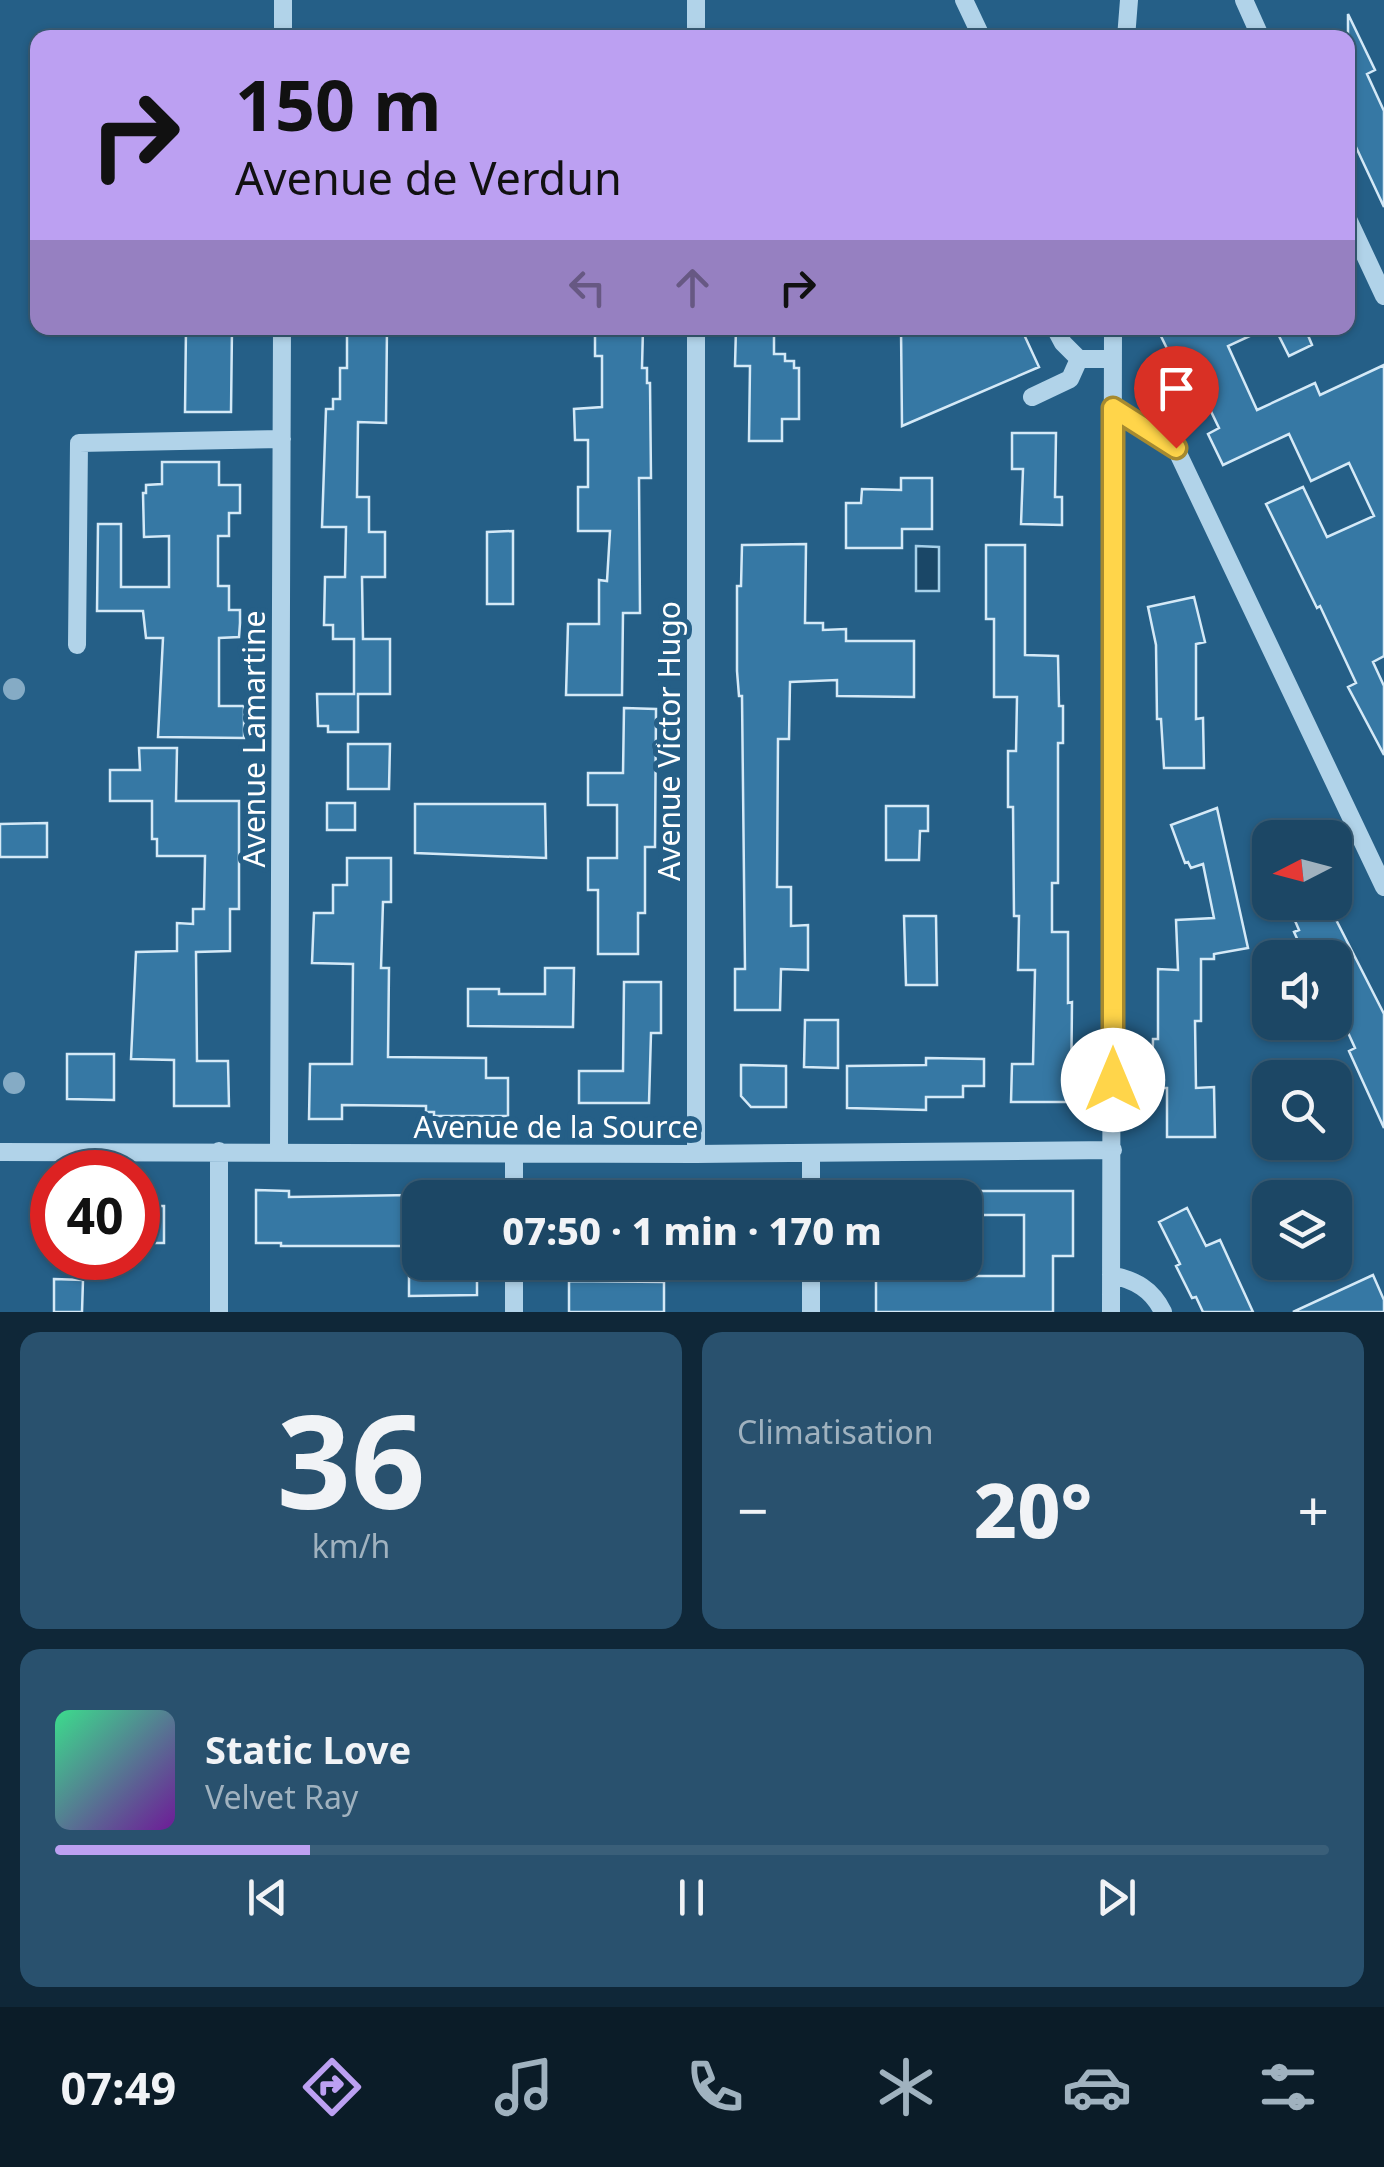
<!DOCTYPE html>
<html lang="fr">
<head>
<meta charset="utf-8">
<style>
  body { margin:0; font-family:"Noto Sans",sans-serif; background:#29516e; color:#f1f3f6; height:100vh; display:flex; flex-direction:column; font-size:38px; white-space:nowrap }
  * { box-sizing:border-box; margin:0 }
  p { font-size:32px; color:#a0b2bf }
  .icon { flex:none; width:55px; height:55px; fill:none; stroke:currentColor; stroke-width:2; stroke-linecap:round; stroke-linejoin:round }
  .map { position:relative; height:1312px; overflow:hidden }
  .sheet { display:flex; flex-direction:column; gap:20px; padding:20px; background:#0f2738; flex:1 }
  .sheet>* { flex:none }
  .banner { position:absolute; left:30px; top:30px; width:1325px; height:305px; border-radius:20px; box-shadow:0 2px 8px #0004,0 0 0 2px #3a5f79; background:#bca0f2; color:#111; overflow:hidden }
  .needle { width:65px; rotate:264deg }
  .tools { position:absolute; left:1252px; top:820px; display:grid; gap:20px }
  .tools a { display:grid; place-items:center; width:100px; height:100px; border-radius:20px; background:#1c4765; box-shadow:0 2px 8px #0004,0 0 0 2px #3a5f79; font-size:50px }
  .speed { position:absolute; left:30px; top:1150px; display:flex; gap:20px; font-size:50px; font-weight:700; text-align:center }
  .speed>* { display:grid; place-content:center; width:130px; height:130px; border-radius:50%; background:#1c4765; box-shadow:0 2px 8px #0004,0 0 0 2px #3a5f79; line-height:1 }
  .speed .limit { border:15px solid #d22; background:#fff; color:#111 }
  .pin { position:absolute; display:grid; place-items:center; width:85px; height:85px; color:#fff; margin:-102px -42px; border-radius:50% 50% 50% 0; rotate:-45deg; box-shadow:0 0 10px #0007 }
  .pin .icon { rotate:45deg }
  .me { position:absolute; width:110px; margin:-55px; rotate:0deg; stroke-linejoin:round; filter:drop-shadow(0 0 8px #0008) }
  .turn { display:flex; align-items:center; gap:35px; height:210px; padding:0 40px; font-size:45px }
  .turn .icon { width:130px; height:130px; stroke-width:2.5 }
  .turn b { display:block; font-size:70px; line-height:85px }
  .lanes { display:flex; align-items:center; height:95px; padding:0 40px; background:#0003; justify-content:center; gap:50px; direction:ltr }
  .lanes .off { opacity:.35 }
  .big { font-size:75px; font-weight:800; line-height:1.1 }
  .sheet .tile { flex:1; display:flex; flex-direction:column; justify-content:center; gap:15px; min-width:0; padding:0 35px; border-radius:20px; background:#29516e }
  .sheet .dial { align-items:center; gap:0 }
  .dial b { font-size:130px; line-height:1 }
  .song { display:flex; align-items:center; gap:30px }
  .cover { width:120px; height:120px; border-radius:15px; background:linear-gradient(135deg,hsl(150 70% 55%),hsl(280 70% 35%)) }
  .played { height:10px; border-radius:5px; background:linear-gradient(90deg,#bca0f2 20%,#3a5f79 20%) }
  .keys { display:flex; justify-content:space-around; direction:ltr }
  .heat { display:flex; justify-content:space-between; align-items:center; font-size:55px; direction:ltr }
  .sheet .tiles { flex:1; display:grid; gap:20px; grid-template-columns:1fr 1fr }
  .tile:last-child { grid-column:span 2 }
  .trip { position:absolute; left:402px; top:1180px; width:580px; height:100px; border-radius:20px; background:#1c4765; box-shadow:0 2px 8px #0004,0 0 0 2px #3a5f79; font-weight:800; line-height:100px; text-align:center }
  .tabs { display:flex; height:160px; justify-content:space-around; align-items:center; background:#0b1c28; color:#a0b2bf }
  .tabs .icon { width:70px; height:70px }
  .tabs .selected { color:#bca0f2 }
  .tabs b { font-size:45px; color:#f1f3f6 }
  .map>svg:first-child { display:block }
  .water { fill:#1a4767; stroke:#a5d0e9; stroke-width:2.5 }
  .building { fill:#3678a4; stroke:#d4e9f7; stroke-width:2.5 }
  .lines { fill:none; stroke-linecap:round; stroke-linejoin:round }
  .minor { stroke:#b1d3e9; stroke-width:18 }
  .tree { fill:#85abc5 }
  .route-casing { stroke:#a68a30; stroke-width:25 }
  .route { stroke:#ffd54a; stroke-width:18 }
  .labels { text-anchor:middle; dominant-baseline:central; stroke-width:10; stroke-linejoin:round; paint-order:stroke }
  .street-label { font-size:30px; fill:#fff; stroke:#255f87 }
</style>
</head>
<body>
<div class="map">
<svg width="1384" height="1312" viewBox="0 0 1384 1312">
  <rect width="100%" height="100%" fill="#255f87"/>
  <path class="water" d="M 916,546 L 939,547 L 939,591 L 916,591 Z"/>
  <path class="building" d="M 1348,14 L 1375,70 L 1367,74 L 1384,111 L 1384,207 L 1348,130 Z
    M 186,328 L 232,328 L 231,412 L 185,412 Z
    M 347,328 L 387,328 L 386,423 L 358,422 L 357,497 L 369,497 L 369,532 L 385,532 L 385,577 L 362,577 L 363,639 L 390,639 L 390,694 L 358,694 L 358,732 L 328,732 L 328,726 L 318,726 L 317,694 L 354,694 L 354,639 L 333,639 L 333,625 L 324,625 L 325,577 L 345,577 L 346,527 L 322,527 L 326,409 L 333,409 L 333,399 L 340,399 L 340,368 L 347,368 Z
    M 595,328 L 643,328 L 642,368 L 647,368 L 647,383 L 650,383 L 651,478 L 639,478 L 640,613 L 623,613 L 622,695 L 566,695 L 568,624 L 599,624 L 599,580 L 607,581 L 610,531 L 578,531 L 578,487 L 588,487 L 588,440 L 575,440 L 574,409 L 602,407 L 602,356 L 595,356 Z
    M 736,328 L 774,328 L 774,354 L 785,354 L 785,361 L 794,361 L 794,368 L 799,368 L 799,419 L 782,419 L 782,441 L 749,441 L 750,366 L 735,366 Z
    M 901,328 L 1021,328 L 1039,367 L 902,426 Z
    M 1157,328 L 1267,328 L 1228,346 L 1257,410 L 1315,383 L 1320,395 L 1384,365 L 1384,656 L 1373,662 L 1384,686 L 1384,755 L 1348,687 L 1356,683 L 1320,606 L 1317,608 L 1266,504 L 1303,487 L 1327,537 L 1374,516 L 1349,463 L 1311,481 L 1289,434 L 1223,465 L 1208,434 L 1219,428 L 1188,364 L 1177,369 Z
    M 1275,328 L 1305,328 L 1312,345 L 1289,356 Z
    M 1012,433 L 1056,433 L 1055,497 L 1062,497 L 1062,525 L 1021,524 L 1023,469 L 1012,469 Z
    M 162,462 L 219,462 L 219,485 L 240,485 L 240,513 L 229,513 L 229,536 L 218,536 L 218,586 L 229,586 L 229,610 L 240,610 L 240,623 L 239,637 L 219,638 L 219,706 L 244,706 L 244,738 L 158,737 L 163,638 L 146,638 L 143,611 L 97,611 L 98,524 L 121,524 L 121,587 L 169,587 L 169,536 L 144,537 L 143,493 L 146,493 L 146,485 L 162,484 Z
    M 901,478 L 932,478 L 932,529 L 902,529 L 902,548 L 846,548 L 846,503 L 861,503 L 862,489 L 901,490 Z
    M 513,531 L 513,604 L 487,604 L 487,532 Z
    M 806,544 L 805,623 L 823,623 L 823,630 L 846,629 L 846,641 L 914,641 L 914,697 L 837,696 L 837,680 L 790,682 L 789,739 L 778,739 L 777,887 L 791,887 L 791,926 L 808,925 L 808,970 L 781,969 L 780,1010 L 735,1010 L 735,969 L 745,969 L 742,696 L 739,696 L 737,671 L 737,586 L 741,586 L 742,545 Z
    M 986,545 L 1025,545 L 1025,655 L 1058,656 L 1059,706 L 1063,706 L 1063,743 L 1058,743 L 1058,883 L 1052,883 L 1052,932 L 1068,932 L 1068,1003 L 1072,1002 L 1071,1102 L 1011,1102 L 1012,1064 L 1033,1064 L 1035,970 L 1018,970 L 1019,916 L 1014,916 L 1013,807 L 1008,807 L 1008,751 L 1016,751 L 1017,697 L 994,697 L 994,619 L 986,619 Z
    M 1194,597 L 1205,642 L 1196,644 L 1196,719 L 1203,718 L 1204,768 L 1164,768 L 1161,719 L 1157,719 L 1156,645 L 1148,607 Z
    M 624,708 L 656,709 L 655,847 L 645,847 L 645,913 L 638,913 L 638,954 L 598,954 L 598,890 L 588,890 L 588,858 L 617,858 L 617,805 L 588,805 L 588,773 L 623,773 Z
    M 348,744 L 390,744 L 389,789 L 348,789 Z
    M 139,748 L 177,748 L 176,801 L 239,801 L 239,909 L 230,909 L 230,951 L 196,952 L 197,1061 L 228,1061 L 229,1106 L 174,1106 L 174,1060 L 131,1059 L 136,952 L 177,951 L 177,923 L 193,924 L 193,909 L 204,909 L 205,856 L 157,856 L 157,839 L 152,839 L 152,801 L 110,801 L 110,770 L 140,770 Z
    M 327,803 L 355,803 L 355,830 L 327,830 Z
    M 415,804 L 545,804 L 546,858 L 415,853 Z
    M 886,806 L 928,806 L 928,831 L 920,831 L 919,860 L 886,860 Z
    M 1217,808 L 1248,948 L 1214,954 L 1214,959 L 1201,959 L 1201,1021 L 1195,1021 L 1196,1088 L 1214,1087 L 1215,1137 L 1167,1137 L 1167,1088 L 1152,1088 L 1153,1039 L 1158,1039 L 1158,969 L 1178,970 L 1176,920 L 1214,918 L 1203,864 L 1191,868 L 1188,862 L 1185,863 L 1171,825 Z
    M 47,823 L 47,857 L 0,857 L 0,824 Z
    M 347,858 L 391,858 L 391,902 L 383,902 L 381,968 L 389,968 L 388,1057 L 486,1058 L 486,1078 L 508,1078 L 508,1116 L 434,1116 L 434,1112 L 426,1112 L 426,1106 L 342,1105 L 342,1119 L 309,1119 L 310,1064 L 352,1064 L 353,964 L 312,963 L 314,913 L 333,913 L 333,885 L 347,885 Z
    M 1287,902 L 1327,902 L 1384,1014 L 1384,1128 L 1349,1051 L 1355,1048 L 1335,1004 L 1335,958 L 1306,958 L 1294,932 L 1299,930 Z
    M 904,916 L 936,916 L 937,985 L 906,985 Z
    M 545,968 L 574,968 L 573,1027 L 468,1026 L 468,989 L 499,989 L 499,994 L 545,994 Z
    M 624,982 L 661,982 L 661,1033 L 651,1033 L 649,1103 L 579,1103 L 579,1071 L 623,1071 Z
    M 805,1020 L 838,1020 L 838,1068 L 804,1067 Z
    M 67,1054 L 114,1054 L 114,1100 L 67,1099 Z
    M 926,1058 L 984,1059 L 984,1086 L 963,1086 L 963,1097 L 926,1097 L 926,1110 L 847,1108 L 847,1066 L 926,1065 Z
    M 741,1065 L 786,1066 L 786,1107 L 751,1107 L 741,1096 Z
    M 256,1190 L 289,1191 L 289,1197 L 411,1195 L 412,1246 L 281,1246 L 281,1243 L 256,1243 Z
    M 965,1191 L 1073,1191 L 1073,1256 L 1053,1256 L 1053,1312 L 876,1312 L 876,1262 L 974,1263 L 975,1276 L 1024,1276 L 1024,1215 L 965,1215 Z
    M 138,1206 L 164,1206 L 164,1243 L 138,1243 Z
    M 1187,1208 L 1206,1246 L 1220,1240 L 1253,1312 L 1203,1312 L 1196,1297 L 1192,1298 L 1176,1266 L 1180,1264 L 1159,1222 Z
    M 409,1262 L 477,1262 L 477,1295 L 409,1296 Z
    M 1373,1275 L 1384,1300 L 1384,1312 L 1293,1312 Z
    M 54,1279 L 83,1280 L 82,1312 L 54,1312 Z
    M 569,1281 L 664,1282 L 664,1312 L 569,1312 Z"/>
  <g class="lines">
    <path class="minor" d="M 696,0 L 696,38
      M 964,0 L 982,38
      M 1244,0 L 1261,38
      M 283,38 L 283,0
      M 1126,38 L 1129,0
      M 1348,219 L 1384,296
      M 696,328 L 696,1154
      M 1055,328 L 1063,343 L 1079,359 L 1113,359
      M 1032,397 L 1070,379 L 1079,359
      M 1113,408 L 1176,449 L 1384,887
      M 77,645 L 79,443 L 282,439
      M 279,1151 L 282,328
      M 0,1152 L 696,1154 L 1113,1150
      M 514,1154 L 514,1198
      M 811,1198 L 811,1153
      M 514,1262 L 514,1312
      M 811,1262 L 811,1312
      M 1111,1275 C 1135,1280 1152,1289 1163,1312
      M 219,1312 L 219,1151
      M 1111,1312 L 1113,328"/>
  </g>
  <g class="tree">
    <circle cx="14" cy="689" r="11"/>
    <circle cx="14" cy="1083" r="11"/>
  </g>
  <g class="lines">
    <g class="route-casing">
      <path id="route" d="M 1113,1080 L 1113,408 L 1176,448"/>
    </g>
    <use href="#route" class="route"/>
  </g>
  <g class="labels">
    <g class="street-label">
      <text transform="translate(253 739) rotate(-90)">Avenue Lamartine</text>
      <text transform="translate(668 741) rotate(-90)">Avenue Victor Hugo</text>
      <text x="556" y="1126">Avenue de la Source</text>
    </g>
  </g>
</svg>
<div class="tools">
<a><svg class="needle" viewBox="-14 -14 28 28"><path d="M0-13l5 13h-10z" fill="#e53935"/><path d="M0 13l5-13h-10z" fill="#a0b2bf"/></svg></a>
<a><svg class="icon" aria-label="sound" viewBox="0 0 24 24"><path d="M4 9h4l5-4v14l-5-4H4zM17 9q2 3 0 6"/></svg></a>
<a><svg class="icon" aria-label="search" viewBox="0 0 24 24"><circle cx="10" cy="10" r="6"/><path d="M15 15l6 6"/></svg></a>
<a><svg class="icon" aria-label="layers" viewBox="0 0 24 24"><path d="M12 4l9 5-9 5-9-5zM3 14l9 5 9-5"/></svg></a>
</div>
<div class="speed"><div class="limit">40</div></div>
<div class="pin" style="left:1176px;top:448px;background:#d93025"><svg class="icon" aria-label="arrive" viewBox="0 0 24 24"><path d="M6 21V4h12l-3 4 3 4H6"/></svg></div>
<svg class="me" style="left:1113px;top:1080px" viewBox="-20 -20 40 40"><circle r="19" fill="#fff"/><path d="M0-13L10 11 0 6-10 11z" fill="#ffd54a"/></svg>
<div class="trip">07:50 · 1 min · 170 m</div>
<div class="banner">
<div class="turn"><svg class="icon" aria-label="right" viewBox="0 0 24 24"><path d="M7 20v-9h11M14 6l5 5-5 5"/></svg><div><b>150 m</b>Avenue de Verdun</div></div>
<div class="lanes"><svg class="icon off" aria-label="left" viewBox="0 0 24 24"><path d="M17 20v-9H6M10 6l-5 5 5 5"/></svg><svg class="icon off" aria-label="ahead" viewBox="0 0 24 24"><path d="M12 20V5M6 11l6-6 6 6"/></svg><svg class="icon" aria-label="right" viewBox="0 0 24 24"><path d="M7 20v-9h11M14 6l5 5-5 5"/></svg></div>
</div>
</div>
<section class="sheet">
<div class="tiles">
<div class="tile dial"><b>36</b><p>km/h</p></div>
<div class="tile"><p>Climatisation</p>
<div class="heat"><a>−</a><b class="big">20°</b><a>+</a></div>
</div>
<div class="tile">
<div class="song"><i class="cover"></i><div><b>Static Love</b><p>Velvet Ray</p></div></div>
<div class="played"></div>
<div class="keys"><svg class="icon" aria-label="previous" viewBox="0 0 24 24"><path d="M18 5L8 12l10 7zM5 5v14"/></svg><svg class="icon" aria-label="pause" viewBox="0 0 24 24"><path d="M8 5v14M16 5v14"/></svg><svg class="icon" aria-label="next" viewBox="0 0 24 24"><path d="M6 5l10 7-10 7zM19 5v14"/></svg></div>
</div>
</div>
</section>
<nav class="tabs">
<b>07:49</b>
<svg class="icon selected" aria-label="directions" viewBox="0 0 24 24"><path d="M12 3l9 9-9 9-9-9zM9 14v-3h6M13 9l2 2-2 2"/></svg>
<svg class="icon" aria-label="music" viewBox="0 0 24 24"><path d="M9 18V5l10-2v13"/><circle cx="6" cy="18" r="3"/><circle cx="16" cy="16" r="3"/></svg>
<svg class="icon" aria-label="phone" viewBox="0 0 24 24"><path d="M5 4h4l2 5-3 2q2 4 5 5l2-3 5 2v4C11 20 4 13 5 4z"/></svg>
<svg class="icon" aria-label="climate" viewBox="0 0 24 24"><path d="M12 3v18M4 7l16 10M4 17L20 7"/></svg>
<svg class="icon" aria-label="car" viewBox="0 0 24 24"><path d="M5 17H2v-5l4-1 3-4h7l3 4 3 1v5h-3M9 17h6M6 11h13"/><circle cx="7" cy="17" r="2"/><circle cx="17" cy="17" r="2"/></svg>
<svg class="icon" aria-label="filters" viewBox="0 0 24 24"><path d="M4 7h16M4 17h16"/><circle cx="9" cy="7" r="2"/><circle cx="15" cy="17" r="2"/></svg>
</nav>
</body>
</html>
